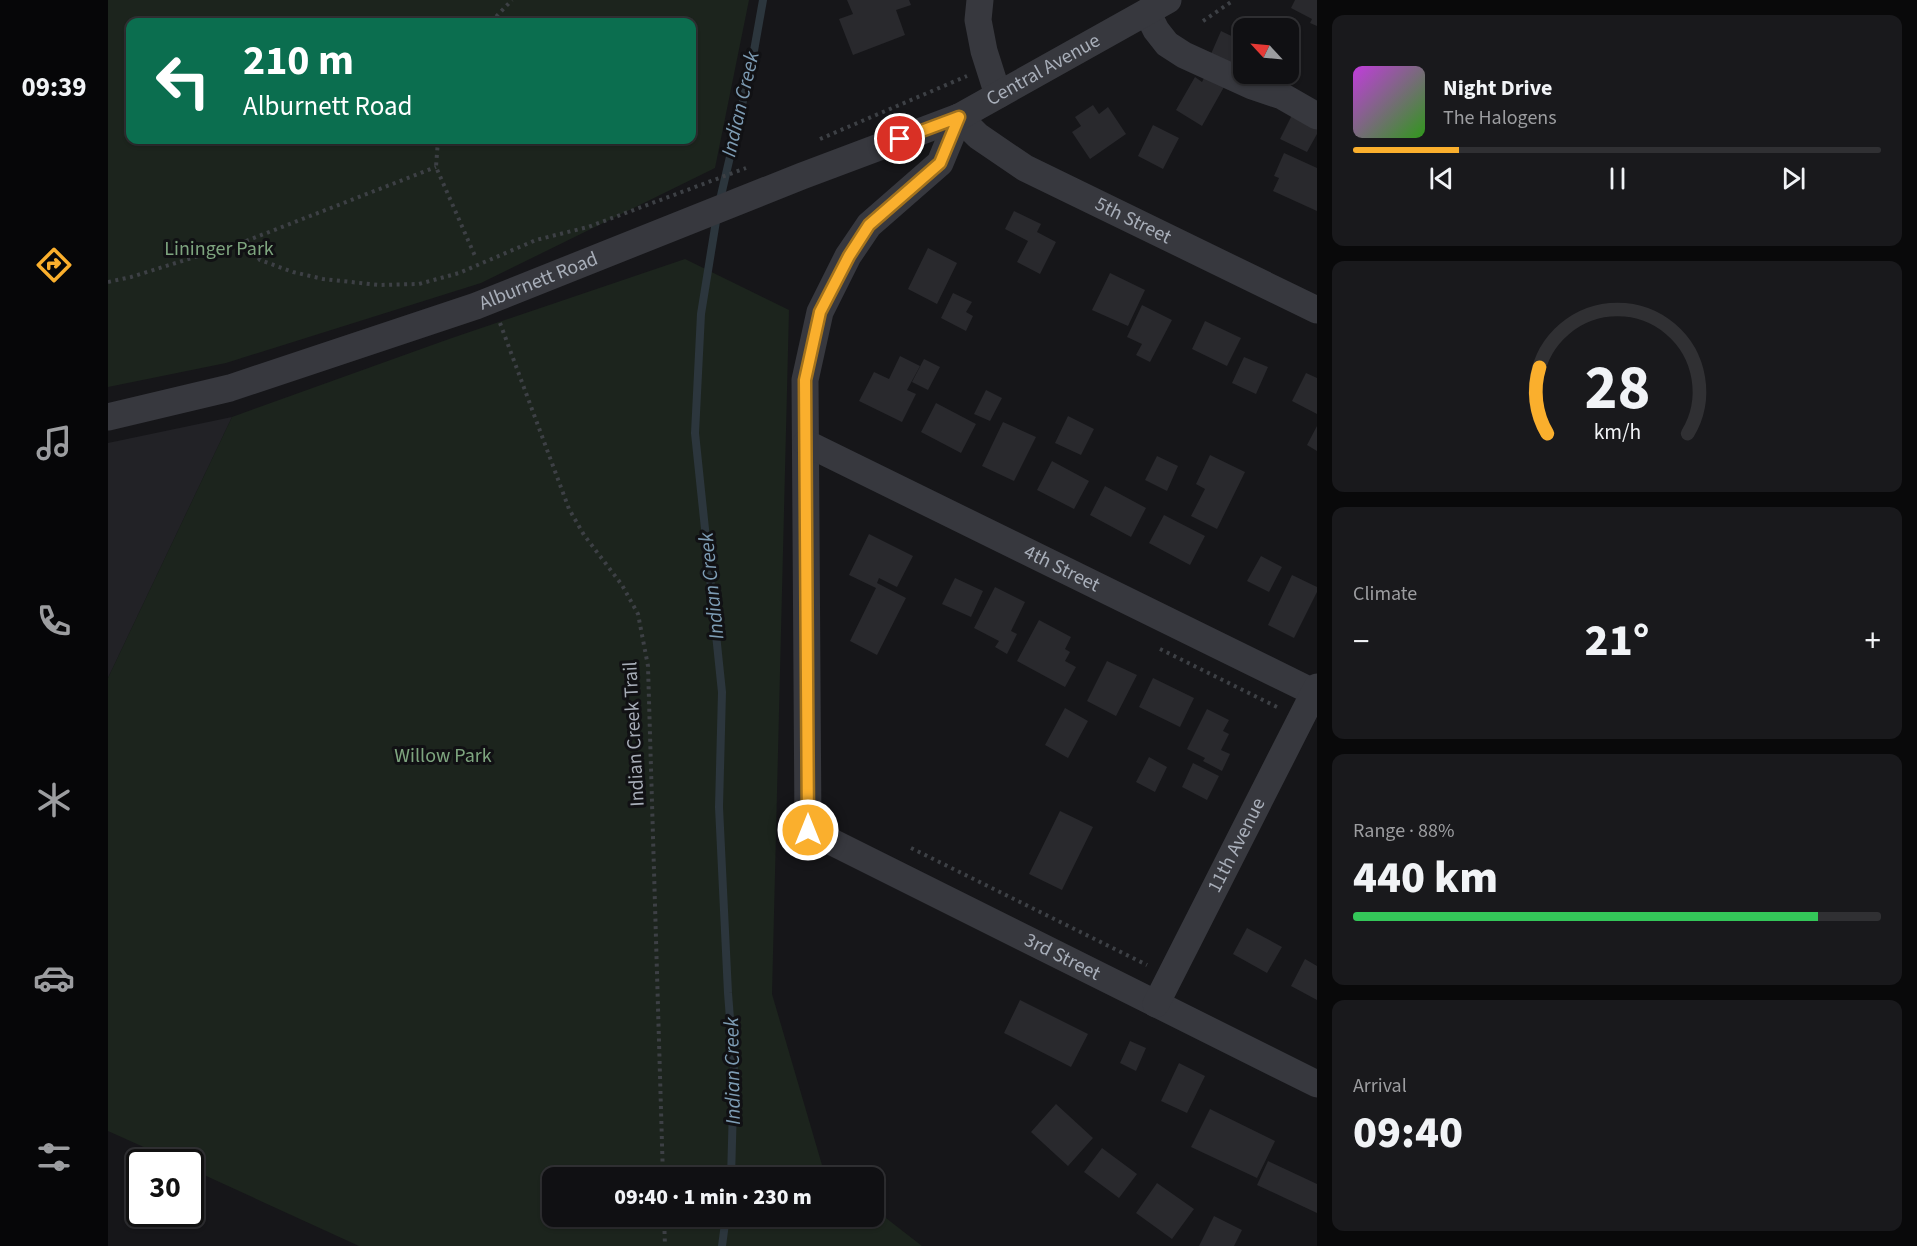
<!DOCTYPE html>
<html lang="en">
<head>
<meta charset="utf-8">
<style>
  body { margin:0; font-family:"Source Sans 3",sans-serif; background:#19191c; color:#f1f3f6; height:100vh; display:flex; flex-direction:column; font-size:22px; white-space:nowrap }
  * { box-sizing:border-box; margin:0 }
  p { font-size:20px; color:#9c9da0 }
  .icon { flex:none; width:33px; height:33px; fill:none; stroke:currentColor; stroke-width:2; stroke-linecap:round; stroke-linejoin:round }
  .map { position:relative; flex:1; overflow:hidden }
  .side { display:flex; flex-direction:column; gap:15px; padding:15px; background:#09090a; width:600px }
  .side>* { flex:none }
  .top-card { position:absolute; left:18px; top:18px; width:570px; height:126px; border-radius:12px; box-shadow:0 2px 4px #0004,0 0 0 2px #303033; background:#0b6e4f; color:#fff; overflow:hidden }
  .needle { width:39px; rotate:296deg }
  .tools { position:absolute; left:1125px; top:18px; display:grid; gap:12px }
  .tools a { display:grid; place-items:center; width:66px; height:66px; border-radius:12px; background:#101013; box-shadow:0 2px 4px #0004,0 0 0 2px #303033; font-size:30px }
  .speed { position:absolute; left:18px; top:1149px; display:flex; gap:12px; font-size:30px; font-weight:700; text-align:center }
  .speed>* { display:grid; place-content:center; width:78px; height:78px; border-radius:50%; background:#101013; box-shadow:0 2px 4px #0004,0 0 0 2px #303033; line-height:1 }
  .speed .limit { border:3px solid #111; border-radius:9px; background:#fff; color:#111 }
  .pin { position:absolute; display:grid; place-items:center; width:51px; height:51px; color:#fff; margin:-26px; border:3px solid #fff; border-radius:50%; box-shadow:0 2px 6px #0007 }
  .me { position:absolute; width:66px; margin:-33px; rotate:0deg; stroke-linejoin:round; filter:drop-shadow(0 0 4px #0008) }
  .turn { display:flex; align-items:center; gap:21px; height:126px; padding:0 18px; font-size:27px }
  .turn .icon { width:78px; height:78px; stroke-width:2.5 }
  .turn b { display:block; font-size:42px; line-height:51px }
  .big { font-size:45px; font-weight:800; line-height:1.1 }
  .side .card { flex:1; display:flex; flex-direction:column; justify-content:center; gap:9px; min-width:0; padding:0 21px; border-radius:12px; background:#19191c }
  .side .dial { align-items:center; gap:0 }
  .dial svg { height:156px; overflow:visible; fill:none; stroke:#303033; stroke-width:7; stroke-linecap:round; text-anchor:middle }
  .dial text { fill:#f1f3f6; stroke:none }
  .song { display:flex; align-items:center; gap:18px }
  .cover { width:72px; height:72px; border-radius:9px; background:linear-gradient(135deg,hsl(290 70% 55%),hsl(110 70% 35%)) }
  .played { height:6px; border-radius:3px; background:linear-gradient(90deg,#faaf2d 20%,#303033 20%) }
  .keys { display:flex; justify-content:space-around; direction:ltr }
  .heat { display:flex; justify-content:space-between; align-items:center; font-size:33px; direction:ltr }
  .charge { height:9px; border-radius:4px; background:linear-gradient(90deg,#34c759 88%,#303033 0) }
  .trip { position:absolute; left:434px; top:1167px; width:342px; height:60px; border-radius:12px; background:#101013; box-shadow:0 2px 4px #0004,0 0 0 2px #303033; font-weight:800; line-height:60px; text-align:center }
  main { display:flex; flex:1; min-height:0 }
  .dock { display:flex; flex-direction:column; width:108px; justify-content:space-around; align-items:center; background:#060608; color:#9c9da0 }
  .dock .icon { width:42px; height:42px }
  .dock .selected { color:#faaf2d }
  .dock b { font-size:27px; color:#f1f3f6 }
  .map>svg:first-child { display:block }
  .built { fill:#222226 }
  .green { fill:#1c241d; fill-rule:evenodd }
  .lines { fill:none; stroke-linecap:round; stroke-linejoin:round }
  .stream { stroke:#2c363d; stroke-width:8 }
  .building { fill:#29292d }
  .path { stroke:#3d4045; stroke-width:4; stroke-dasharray:3 4.5; stroke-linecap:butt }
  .minor { stroke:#37383e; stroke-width:27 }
  .route-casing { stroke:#a2721d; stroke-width:15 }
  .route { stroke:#faaf2d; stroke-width:10 }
  .labels { text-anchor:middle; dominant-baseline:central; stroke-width:6; stroke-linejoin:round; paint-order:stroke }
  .street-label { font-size:20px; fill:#a8aeb9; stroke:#111114 }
  .park-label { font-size:20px; fill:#7ea57f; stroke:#111114 }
  .water-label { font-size:21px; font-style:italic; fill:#7e9db5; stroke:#111114 }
</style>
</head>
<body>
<main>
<nav class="dock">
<b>09:39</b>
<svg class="icon selected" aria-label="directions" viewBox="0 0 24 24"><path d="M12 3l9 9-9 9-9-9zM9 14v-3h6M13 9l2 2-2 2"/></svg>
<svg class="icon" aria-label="music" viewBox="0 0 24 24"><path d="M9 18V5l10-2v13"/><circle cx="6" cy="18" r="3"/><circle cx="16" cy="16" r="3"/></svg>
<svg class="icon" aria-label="phone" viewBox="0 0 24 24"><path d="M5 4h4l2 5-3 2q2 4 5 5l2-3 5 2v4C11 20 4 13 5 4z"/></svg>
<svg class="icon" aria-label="climate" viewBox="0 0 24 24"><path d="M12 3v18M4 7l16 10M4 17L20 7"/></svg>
<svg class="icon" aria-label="car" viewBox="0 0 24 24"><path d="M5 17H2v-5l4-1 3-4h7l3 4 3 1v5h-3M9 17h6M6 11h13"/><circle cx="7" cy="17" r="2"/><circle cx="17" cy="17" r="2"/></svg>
<svg class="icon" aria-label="filters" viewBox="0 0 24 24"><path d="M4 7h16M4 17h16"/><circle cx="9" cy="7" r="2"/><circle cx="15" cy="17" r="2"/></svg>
</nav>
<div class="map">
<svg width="1209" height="1246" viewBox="0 0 1209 1246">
  <rect width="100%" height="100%" fill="#161619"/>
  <path class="built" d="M 124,417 L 0,678 L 0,443 Z"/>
  <path class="green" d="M 0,0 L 641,0 L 607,168 L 373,283 L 118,363 L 0,387 ZM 584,22 L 584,140 L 22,140 L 22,22 Z
    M 577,259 L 681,310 L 664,994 L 714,1165 L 729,1177 L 444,1178 L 444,1216 L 765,1216 L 765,1208 L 814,1246 L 251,1246 L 83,1169 L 82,1162 L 69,1162 L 0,1131 L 0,678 L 124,417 L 341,339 Z"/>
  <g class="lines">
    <path class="stream" d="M 611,204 L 644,62 L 655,0
      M 609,215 L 593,314 L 587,433 L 614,692 L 611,807 L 620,993 L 626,1070 L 623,1178
      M 614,1246 L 618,1216"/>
  </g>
  <path class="building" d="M 739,0 L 801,0 L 803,5 L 788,10 L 797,35 L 745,55 L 731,19 L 745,14 Z
    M 1187,0 L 1209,0 L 1209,26 L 1202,23 L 1204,19 L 1183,8 Z
    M 1113,31 L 1136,42 L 1136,69 L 1103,54 Z
    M 1097,76 L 1116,87 L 1094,126 L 1068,110 L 1087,77 L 1094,82 Z
    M 985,105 L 991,114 L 1000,107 L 1018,134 L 982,159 L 964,132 L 973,126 L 967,117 Z
    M 1185,113 L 1209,125 L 1209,134 L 1199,152 L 1172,139 Z
    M 1045,125 L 1071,138 L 1055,169 L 1030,156 Z
    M 1176,153 L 1209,168 L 1209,211 L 1165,191 L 1171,178 L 1166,176 Z
    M 906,211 L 933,224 L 929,232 L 948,242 L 932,274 L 909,262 L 920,241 L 897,229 Z
    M 820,248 L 849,263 L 829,304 L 800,289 Z
    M 1002,273 L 1037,290 L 1020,326 L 984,310 Z
    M 845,293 L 864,302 L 858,312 L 865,316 L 858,331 L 833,318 Z
    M 1034,305 L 1064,320 L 1042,362 L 1028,355 L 1034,344 L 1019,337 Z
    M 1097,321 L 1133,338 L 1119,366 L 1084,349 Z
    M 792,356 L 812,366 L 799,390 L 808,394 L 794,422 L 751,401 L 766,372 L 781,379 Z
    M 1136,357 L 1160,367 L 1148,394 L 1124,383 Z
    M 816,359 L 832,367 L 820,390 L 804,382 Z
    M 1198,373 L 1209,378 L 1209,414 L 1184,401 Z
    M 878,390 L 894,398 L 882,421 L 866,414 Z
    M 828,403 L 868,424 L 853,453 L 813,432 Z
    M 960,416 L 986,429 L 973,455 L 947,443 Z
    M 895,422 L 928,437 L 906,481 L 874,466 Z
    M 1209,426 L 1209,451 L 1199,445 Z
    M 1102,455 L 1137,472 L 1109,529 L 1083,516 L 1097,489 L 1088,484 Z
    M 1049,456 L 1070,466 L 1059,491 L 1037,480 Z
    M 944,461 L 981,481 L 966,509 L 929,490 Z
    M 997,486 L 1038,508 L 1023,537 L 982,515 Z
    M 1056,515 L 1097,536 L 1082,565 L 1041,543 Z
    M 761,534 L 805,556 L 789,587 L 771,578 L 769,583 L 798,598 L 769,655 L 742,641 L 768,588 L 741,575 Z
    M 1153,556 L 1174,567 L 1161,592 L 1139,581 Z
    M 1184,575 L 1209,587 L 1209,592 L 1186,638 L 1160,625 Z
    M 847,578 L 875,591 L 863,617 L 834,604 Z
    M 887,587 L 917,602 L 903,631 L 909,634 L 899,654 L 887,647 L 891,641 L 866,628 Z
    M 931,620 L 963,637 L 957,649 L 962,652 L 957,661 L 968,667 L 957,687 L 909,661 Z
    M 999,661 L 1029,675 L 1008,716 L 979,701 Z
    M 1045,678 L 1086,698 L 1072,727 L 1031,707 Z
    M 957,708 L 980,721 L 960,758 L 937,745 Z
    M 1099,709 L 1121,720 L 1115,731 L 1121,734 L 1113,750 L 1122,754 L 1114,771 L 1095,761 L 1097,758 L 1079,749 Z
    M 1041,757 L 1059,767 L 1047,792 L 1028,782 Z
    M 1085,763 L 1111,776 L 1099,800 L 1074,787 Z
    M 952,811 L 985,827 L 954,890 L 921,874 Z
    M 1139,928 L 1174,947 L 1159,973 L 1125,954 Z
    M 1197,959 L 1209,966 L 1209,1000 L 1183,986 Z
    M 912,1000 L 980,1034 L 963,1067 L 896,1033 Z
    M 1022,1041 L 1038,1048 L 1028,1071 L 1012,1063 Z
    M 1071,1063 L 1097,1076 L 1079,1113 L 1053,1101 Z
    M 948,1104 L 985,1138 L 960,1166 L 923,1132 Z
    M 1102,1109 L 1167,1141 L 1149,1178 L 1083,1147 Z
    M 994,1148 L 1029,1174 L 1011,1198 L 976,1172 Z
    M 1160,1161 L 1209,1184 L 1209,1213 L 1149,1185 Z
    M 1049,1183 L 1086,1209 L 1064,1239 L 1028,1213 Z
    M 1106,1216 L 1134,1230 L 1126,1246 L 1091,1246 Z"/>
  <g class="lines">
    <path class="path" d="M 1095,21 L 1126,0
      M 383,22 L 404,0
      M 712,139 L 859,76
      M 330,140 L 328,167 L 367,256
      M 138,241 L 328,167
      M 0,282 L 23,277 L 138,241 L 152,260 L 185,272 L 215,279 L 271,285 L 311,284 L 351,273 L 428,240 L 480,227 L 638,168
      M 392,323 L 461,509 L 476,535 L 514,585 L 530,614 L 540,666 L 555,1178
      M 1052,649 L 1171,708
      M 803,848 L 1039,965
      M 556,1216 L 557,1246"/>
    <g class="minor">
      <path d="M 872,0 L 870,20 L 876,51 L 890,95"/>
      <path d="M 1039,12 L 1048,30 L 1059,44 L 1076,55 L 1144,86 L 1174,96 L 1209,116"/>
      <path id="s1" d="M 851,117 L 832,163 L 761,225 L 740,256 L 712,312 L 697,380 L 700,830 L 1209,1084"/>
      <path id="s2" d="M 851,117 L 870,136 L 917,168 L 1209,310"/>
      <path id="s3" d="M 0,417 L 122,388 L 368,306 L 694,176 L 851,117 L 1060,0"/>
      <path id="s4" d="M 698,443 L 1209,694"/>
      <path id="s5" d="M 1048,1004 L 1209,687"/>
    </g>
  </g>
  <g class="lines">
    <g class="route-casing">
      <path id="route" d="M 700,830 L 697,380 L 712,312 L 741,256 L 761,225 L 832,163 L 851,117 L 792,139"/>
    </g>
    <use href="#route" class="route"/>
  </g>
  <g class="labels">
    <g class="street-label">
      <text stroke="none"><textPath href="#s3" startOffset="1000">Central Avenue</textPath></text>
      <text stroke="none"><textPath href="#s2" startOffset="204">5th Street</textPath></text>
      <text stroke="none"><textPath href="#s3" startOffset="452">Alburnett Road</textPath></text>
      <text stroke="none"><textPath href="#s4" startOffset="285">4th Street</textPath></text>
      <text transform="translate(526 734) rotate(-93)">Indian Creek Trail</text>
      <text stroke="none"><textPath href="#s5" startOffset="178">11th Avenue</textPath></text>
      <text stroke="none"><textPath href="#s1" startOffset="1048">3rd Street</textPath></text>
    </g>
    <g class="park-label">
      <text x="111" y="249">Lininger Park</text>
      <text x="335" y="756">Willow Park</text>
    </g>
    <g class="water-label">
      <text transform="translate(632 104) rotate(-77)">Indian Creek</text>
      <text transform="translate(603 586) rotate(-96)">Indian Creek</text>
      <text transform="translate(624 1071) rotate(-91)">Indian Creek</text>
    </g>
  </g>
</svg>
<div class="tools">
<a><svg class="needle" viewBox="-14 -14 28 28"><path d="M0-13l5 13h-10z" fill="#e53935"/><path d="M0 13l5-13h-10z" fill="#9c9da0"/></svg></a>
</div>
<div class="speed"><div class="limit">30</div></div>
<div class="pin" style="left:792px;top:139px;background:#d93025"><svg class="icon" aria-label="arrive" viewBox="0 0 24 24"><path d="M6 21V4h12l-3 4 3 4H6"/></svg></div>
<svg class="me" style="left:700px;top:830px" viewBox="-20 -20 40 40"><circle r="17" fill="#faaf2d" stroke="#fff" stroke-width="3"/><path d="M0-11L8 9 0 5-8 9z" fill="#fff"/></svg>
<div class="trip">09:40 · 1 min · 230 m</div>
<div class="top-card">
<div class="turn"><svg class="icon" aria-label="left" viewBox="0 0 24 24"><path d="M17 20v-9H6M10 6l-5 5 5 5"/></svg><div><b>210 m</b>Alburnett Road</div></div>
</div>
</div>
<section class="side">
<div class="card">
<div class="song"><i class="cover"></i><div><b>Night Drive</b><p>The Halogens</p></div></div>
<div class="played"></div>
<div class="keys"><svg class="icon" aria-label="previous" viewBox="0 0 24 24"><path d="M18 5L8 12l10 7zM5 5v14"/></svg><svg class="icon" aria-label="pause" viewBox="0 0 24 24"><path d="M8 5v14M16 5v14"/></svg><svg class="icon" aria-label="next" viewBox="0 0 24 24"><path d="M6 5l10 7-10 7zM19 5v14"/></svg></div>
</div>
<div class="card dial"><svg viewBox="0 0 100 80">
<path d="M14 69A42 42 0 1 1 86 69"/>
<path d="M14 69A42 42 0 0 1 10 35" stroke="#faaf2d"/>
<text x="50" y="56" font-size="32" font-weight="700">28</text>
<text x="50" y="72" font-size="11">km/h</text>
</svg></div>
<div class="card"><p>Climate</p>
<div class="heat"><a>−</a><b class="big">21°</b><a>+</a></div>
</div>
<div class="card"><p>Range · 88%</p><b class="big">440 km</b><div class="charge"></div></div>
<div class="card"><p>Arrival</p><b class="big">09:40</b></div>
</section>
</main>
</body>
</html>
